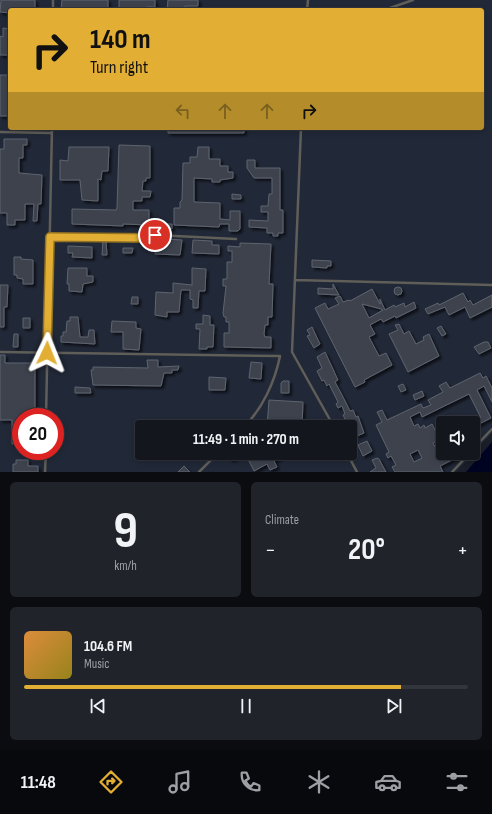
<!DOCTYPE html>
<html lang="en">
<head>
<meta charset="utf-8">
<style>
  body { margin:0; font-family:"Sofia Sans Condensed",sans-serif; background:#21232b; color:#f1f3f6; height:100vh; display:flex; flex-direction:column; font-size:15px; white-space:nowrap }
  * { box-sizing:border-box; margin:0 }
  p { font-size:13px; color:#9d9fa4 }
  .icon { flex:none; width:22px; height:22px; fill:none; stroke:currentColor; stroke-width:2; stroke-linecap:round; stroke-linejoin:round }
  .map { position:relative; height:472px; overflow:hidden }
  .panel { display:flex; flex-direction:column; gap:10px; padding:10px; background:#0b0c10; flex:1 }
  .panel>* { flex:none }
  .banner { position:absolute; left:8px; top:8px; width:476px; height:122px; border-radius:4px; box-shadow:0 2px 6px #0003,0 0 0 1px #33353c; background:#e2af34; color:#111; overflow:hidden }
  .buttons { position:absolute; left:436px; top:416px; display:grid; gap:8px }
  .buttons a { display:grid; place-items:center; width:44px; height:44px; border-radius:4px; background:#14161e; box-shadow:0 2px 6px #0003,0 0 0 1px #33353c; font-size:20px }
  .speed { position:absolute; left:12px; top:408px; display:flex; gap:8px; font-size:20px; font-weight:700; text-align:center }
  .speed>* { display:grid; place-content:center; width:52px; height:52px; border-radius:50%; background:#14161e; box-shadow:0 2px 6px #0003,0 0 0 1px #33353c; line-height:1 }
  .speed .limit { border:6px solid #d22; background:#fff; color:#111 }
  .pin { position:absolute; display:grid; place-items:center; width:34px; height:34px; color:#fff; margin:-17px; border:2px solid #fff; border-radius:50%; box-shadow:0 1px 4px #0007 }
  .me { position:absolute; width:44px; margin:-22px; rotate:2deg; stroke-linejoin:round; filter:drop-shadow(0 0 3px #0008) }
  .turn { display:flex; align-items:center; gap:14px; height:84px; padding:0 16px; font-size:18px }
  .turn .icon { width:52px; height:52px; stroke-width:2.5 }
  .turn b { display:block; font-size:28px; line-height:34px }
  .lanes { display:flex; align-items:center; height:38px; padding:0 16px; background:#0003; justify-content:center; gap:20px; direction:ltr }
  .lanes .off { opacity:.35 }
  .big { font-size:30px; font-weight:700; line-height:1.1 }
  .panel .tile { flex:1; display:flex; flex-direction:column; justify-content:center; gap:6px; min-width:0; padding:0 14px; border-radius:6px; background:#21232b }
  .panel .dial { align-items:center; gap:0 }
  .dial b { font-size:52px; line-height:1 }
  .song { display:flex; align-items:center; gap:12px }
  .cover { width:48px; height:48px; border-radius:6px; background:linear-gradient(135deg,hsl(30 70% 55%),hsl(50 70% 35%)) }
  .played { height:4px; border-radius:2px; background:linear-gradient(90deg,#e2af34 85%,#33353c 85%) }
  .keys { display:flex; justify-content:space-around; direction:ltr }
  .heat { display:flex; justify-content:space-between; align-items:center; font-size:22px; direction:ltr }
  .panel .tiles { flex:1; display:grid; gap:10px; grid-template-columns:1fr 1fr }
  .tile:last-child { grid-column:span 2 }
  .trip { position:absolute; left:135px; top:420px; width:222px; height:40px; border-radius:4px; background:#14161e; box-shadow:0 2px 6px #0003,0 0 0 1px #33353c; font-weight:700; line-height:40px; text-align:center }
  .menu { display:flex; height:64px; justify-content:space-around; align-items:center; background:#08090c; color:#9d9fa4 }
  .menu .icon { width:28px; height:28px }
  .menu .on { color:#e2af34 }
  .menu b { font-size:18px; color:#f1f3f6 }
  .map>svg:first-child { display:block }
  .built { fill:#212837; fill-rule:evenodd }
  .water { fill:#010322 }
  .building { fill:#3e434e; stroke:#5e646f; fill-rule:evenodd; filter:url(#shadow) }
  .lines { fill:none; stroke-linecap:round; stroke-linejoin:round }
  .service { stroke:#605e59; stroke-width:2.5 }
  .route-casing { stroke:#937222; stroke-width:10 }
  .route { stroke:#e2af34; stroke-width:7 }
</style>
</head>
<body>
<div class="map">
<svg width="492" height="472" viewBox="0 0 492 472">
  <defs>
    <filter id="shadow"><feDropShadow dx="2.5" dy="2.5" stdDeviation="1" flood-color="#0009"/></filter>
  </defs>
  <rect width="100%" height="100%" fill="#1a1e28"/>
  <path class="built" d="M 0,0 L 492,0 L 492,433 L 456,472 L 0,472 ZM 10,10 L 482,10 L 482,128 L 10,128 ZM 21,417 L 55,417 L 55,451 L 21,451 ZM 443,423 L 473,423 L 473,453 L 443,453 ZM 142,427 L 350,427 L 350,453 L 142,453 Z"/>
  <path class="water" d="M 492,442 L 492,472 L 466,472 Z"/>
  <path class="building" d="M 1,0 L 35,0 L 35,10 L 10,10 L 10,13 L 0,12 Z
    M 62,0 L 108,0 L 108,10 L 61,10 Z
    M 119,0 L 155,0 L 155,7 L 146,7 L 146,10 L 119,10 Z
    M 168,0 L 198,0 L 198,6 L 185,6 L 185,10 L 167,10 Z
    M 3,28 L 10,29 L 10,55 L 0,55 L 0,36 L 3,37 Z
    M 0,75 L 10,75 L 10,116 L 0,116 Z
    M 168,128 L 244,128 L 244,133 L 168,133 Z
    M 4,139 L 27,139 L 27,145 L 23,145 L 23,158 L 19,158 L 19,173 L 42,175 L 41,204 L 38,204 L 37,221 L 33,221 L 34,204 L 25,204 L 25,220 L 15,220 L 15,225 L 7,225 L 7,213 L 0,213 L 0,149 L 4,149 Z
    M 119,145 L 150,146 L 150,178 L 146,178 L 146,181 L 143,181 L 142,191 L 151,191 L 150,197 L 142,197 L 142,201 L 133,201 L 133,210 L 149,210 L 149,225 L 123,224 L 123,226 L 72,224 L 72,209 L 116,210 L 117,208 Z
    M 69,147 L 109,147 L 108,171 L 102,171 L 101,180 L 98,179 L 98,201 L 82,200 L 80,180 L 60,180 L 60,160 L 68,161 Z
    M 198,147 L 209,147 L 209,159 L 220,159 L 220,166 L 228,166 L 228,172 L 233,172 L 233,178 L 220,180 L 220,182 L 212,182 L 212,179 L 194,178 L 194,202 L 220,203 L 220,219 L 230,220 L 230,211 L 240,211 L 240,229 L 238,231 L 229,231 L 229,224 L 220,224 L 219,227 L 174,225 L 174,208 L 180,208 L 180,202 L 182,200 L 183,163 L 190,163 L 190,157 L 197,157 Z
    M 247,160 L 255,160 L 255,168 L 280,168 L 280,210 L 283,210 L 283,233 L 278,233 L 278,236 L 273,236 L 273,233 L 267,233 L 267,228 L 249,227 L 249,220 L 268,221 L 268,212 L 261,212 L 261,206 L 268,206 L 269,194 L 272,194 L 272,178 L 254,178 L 247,168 Z
    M 232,194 L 241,195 L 241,199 L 232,199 Z
    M 161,224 L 172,224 L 172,229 L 160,228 Z
    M 167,239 L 182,240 L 180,255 L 155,254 L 155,244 L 167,245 Z
    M 103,240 L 106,240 L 107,255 L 102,255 Z
    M 193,240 L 212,241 L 212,245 L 219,245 L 219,254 L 192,253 Z
    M 240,243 L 271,244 L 269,284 L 273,284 L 272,317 L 268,317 L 268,325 L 265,325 L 264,334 L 265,337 L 271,337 L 271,348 L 224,347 L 224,333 L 229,333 L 229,322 L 226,322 L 226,317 L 224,317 L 223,313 L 226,286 L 223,286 L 223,279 L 227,279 L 227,262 L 232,262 L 232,251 L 228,251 L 228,246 L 240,247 Z
    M 68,246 L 92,247 L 92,258 L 72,257 L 73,253 L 68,253 Z
    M 123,248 L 133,248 L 132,253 L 123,253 Z
    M 14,257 L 21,257 L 21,259 L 33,260 L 33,284 L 23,284 L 23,279 L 17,278 L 17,275 L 14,275 Z
    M 312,260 L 331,261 L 331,266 L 327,266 L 327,268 L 312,267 Z
    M 68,268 L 87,268 L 87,276 L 93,276 L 93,282 L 83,284 L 82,292 L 69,291 L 69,284 L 67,284 Z
    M 192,268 L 206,269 L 205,291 L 199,291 L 198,308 L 193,308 L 193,300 L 190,299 L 190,290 L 181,290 L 179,312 L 167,312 L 167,317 L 155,315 L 156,292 L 173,293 L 173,283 L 192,285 Z
    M 333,284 L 339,295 L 318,294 L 318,288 L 333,289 Z
    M 0,285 L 8,285 L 7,307 L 4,307 L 4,327 L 0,327 Z
    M394 291a4 4 0 1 1 8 0a4 4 0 1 1-8 0Z
    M 372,289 L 380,304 L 380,299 L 385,310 L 394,305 L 395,307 L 404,303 L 405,307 L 414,302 L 416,308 L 396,318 L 395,316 L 383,322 L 381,319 L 370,325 L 375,334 L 369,337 L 379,356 L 386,353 L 392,365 L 364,380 L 365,382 L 355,387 L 315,308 L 325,303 L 328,309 L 339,304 L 335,298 L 340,296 L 343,302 L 349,300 L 350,301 ZM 362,304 L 381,309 L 383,310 L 369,318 Z
    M 463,293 L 468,302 L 470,300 L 473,305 L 492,295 L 492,307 L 470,318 L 465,307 L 449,315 L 445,307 L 428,314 L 425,309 L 438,303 L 439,305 Z
    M 132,297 L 138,297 L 138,304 L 131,304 Z
    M 203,315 L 210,316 L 210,325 L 214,325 L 213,347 L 207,347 L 207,349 L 199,349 L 200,329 L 196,329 L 196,324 L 203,324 Z
    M 70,317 L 78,317 L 80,337 L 88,337 L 89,330 L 94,330 L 95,344 L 61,342 L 61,336 L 63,336 L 63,332 L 66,332 L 67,321 L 70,321 Z
    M 23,318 L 30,318 L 30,328 L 23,328 Z
    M 112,321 L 136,322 L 136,328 L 141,329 L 139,350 L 123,349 L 123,332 L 111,332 Z
    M 399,324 L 404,334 L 409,331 L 416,344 L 424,340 L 423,337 L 429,334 L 439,356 L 408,372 L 389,334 L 398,330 L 395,325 Z
    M 441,326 L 446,334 L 442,336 L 437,328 Z
    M 312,327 L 320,344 L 314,348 L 307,336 L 310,335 L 307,330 Z
    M 14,334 L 18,334 L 18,347 L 13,347 Z
    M 484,342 L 488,342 L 491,348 L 479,354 L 474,347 Z
    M 325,352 L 338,380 L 335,382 L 342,395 L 350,411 L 353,410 L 356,417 L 358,416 L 364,433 L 357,436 L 353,426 L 349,427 L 343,415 L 345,414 L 342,406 L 338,408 L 336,404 L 338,402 L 329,384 L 327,386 L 324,380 L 322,381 L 317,371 L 322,368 L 317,357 Z
    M 0,355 L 5,355 L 5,363 L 35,363 L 35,417 L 21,417 L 21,444 L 12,444 L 12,420 L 0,420 Z
    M 147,360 L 158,360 L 158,367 L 179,366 L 178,370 L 172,370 L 172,373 L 164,373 L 161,386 L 93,385 L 91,370 L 93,370 L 93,367 L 148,368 Z
    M 251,362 L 262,363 L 261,379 L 249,378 Z
    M 480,373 L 483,378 L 486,376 L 492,388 L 492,402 L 484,386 L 477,390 L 491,418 L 473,427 L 473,422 L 481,418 L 469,394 L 422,417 L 420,412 L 410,417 L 414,426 L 418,424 L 420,428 L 424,425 L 425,428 L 432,424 L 440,440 L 433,443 L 438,452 L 443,450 L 443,453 L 466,453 L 440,466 L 443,472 L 395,472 L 392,467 L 396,465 L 391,456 L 388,458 L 386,454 L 389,452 L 376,425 L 382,422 L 377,412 L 382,410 L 387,420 L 421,404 L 423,408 L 431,405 L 428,400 L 443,392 L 439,386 L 446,382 L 450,388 ZM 418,450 L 422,458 L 414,462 L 410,454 Z
    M 209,377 L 226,378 L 225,390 L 209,390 Z
    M 283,381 L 289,381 L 289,393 L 281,393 L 281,383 Z
    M 403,384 L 406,390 L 401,392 L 398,386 Z
    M 75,387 L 90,388 L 91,393 L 75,393 Z
    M 422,391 L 424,396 L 415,400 L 413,395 Z
    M 269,400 L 303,402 L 302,427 L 267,427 Z
    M 367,441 L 372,451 L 363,456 L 358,445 Z
    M 234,453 L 288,453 L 274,461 L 277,467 L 270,470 L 267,464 L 254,471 L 245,453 L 231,460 L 229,456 Z
    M 377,458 L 379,459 L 386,472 L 370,472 L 376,468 L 372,460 Z
    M 16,460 L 28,460 L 28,466 L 38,466 L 38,472 L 13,472 L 13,464 L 16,464 Z
    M 184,466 L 190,472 L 178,472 Z"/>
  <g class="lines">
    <path class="service" d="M 53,10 L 53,0
      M 307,10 L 308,0
      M 384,10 L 413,0
      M 301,128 L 292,352 L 334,427
      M 0,132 L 52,133
      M 50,237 L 150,238 L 155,235 L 236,239
      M 295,280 L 492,285
      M 0,352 L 280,356 C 275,381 263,408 244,427
      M 46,417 L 52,128
      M 473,449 L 492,429
      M 347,453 L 357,472
      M 45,472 L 46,451
      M 199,472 L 218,453
      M 452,472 L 470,453"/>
  </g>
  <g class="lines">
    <g class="route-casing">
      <path id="route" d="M 47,353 L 50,237 L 150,238 L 155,235"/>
    </g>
    <use href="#route" class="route"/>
  </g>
</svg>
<div class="buttons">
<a><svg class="icon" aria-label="sound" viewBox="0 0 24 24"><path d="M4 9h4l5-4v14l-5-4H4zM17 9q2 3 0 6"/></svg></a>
</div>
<div class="speed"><div class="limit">20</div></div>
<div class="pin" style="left:155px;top:235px;background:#d93025"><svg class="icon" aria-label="arrive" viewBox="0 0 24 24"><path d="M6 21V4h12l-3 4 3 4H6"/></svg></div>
<svg class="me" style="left:47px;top:353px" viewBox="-20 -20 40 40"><path d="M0-17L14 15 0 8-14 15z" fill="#e2af34" stroke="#fff" stroke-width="4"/></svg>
<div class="trip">11:49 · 1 min · 270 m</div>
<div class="banner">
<div class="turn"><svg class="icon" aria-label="right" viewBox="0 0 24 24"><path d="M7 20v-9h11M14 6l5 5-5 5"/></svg><div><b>140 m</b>Turn right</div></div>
<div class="lanes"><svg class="icon off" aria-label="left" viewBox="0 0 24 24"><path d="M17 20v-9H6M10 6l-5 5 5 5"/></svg><svg class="icon off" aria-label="ahead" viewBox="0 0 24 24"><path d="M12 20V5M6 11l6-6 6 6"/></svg><svg class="icon off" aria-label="ahead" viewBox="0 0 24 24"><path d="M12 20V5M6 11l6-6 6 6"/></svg><svg class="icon" aria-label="right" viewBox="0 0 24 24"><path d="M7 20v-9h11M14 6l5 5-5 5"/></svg></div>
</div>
</div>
<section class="panel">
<div class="tiles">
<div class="tile dial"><b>9</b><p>km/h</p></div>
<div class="tile"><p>Climate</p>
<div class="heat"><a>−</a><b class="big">20°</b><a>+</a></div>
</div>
<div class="tile">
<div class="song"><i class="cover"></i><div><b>104.6 FM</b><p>Music</p></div></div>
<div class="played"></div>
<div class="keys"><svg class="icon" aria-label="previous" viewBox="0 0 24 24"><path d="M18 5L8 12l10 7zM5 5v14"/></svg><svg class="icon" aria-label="pause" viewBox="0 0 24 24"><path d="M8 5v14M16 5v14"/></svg><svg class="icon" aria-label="next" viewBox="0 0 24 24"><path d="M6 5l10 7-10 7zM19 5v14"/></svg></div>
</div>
</div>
</section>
<nav class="menu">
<b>11:48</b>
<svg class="icon on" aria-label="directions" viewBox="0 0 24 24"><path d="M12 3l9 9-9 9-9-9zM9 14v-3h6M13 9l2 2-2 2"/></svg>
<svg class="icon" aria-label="music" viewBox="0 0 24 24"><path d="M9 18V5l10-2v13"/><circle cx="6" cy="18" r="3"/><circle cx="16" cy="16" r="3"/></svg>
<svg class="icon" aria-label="phone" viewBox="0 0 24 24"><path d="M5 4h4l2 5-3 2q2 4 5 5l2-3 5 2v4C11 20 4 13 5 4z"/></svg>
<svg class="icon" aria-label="climate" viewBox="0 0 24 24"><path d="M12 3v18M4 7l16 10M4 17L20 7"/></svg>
<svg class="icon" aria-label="car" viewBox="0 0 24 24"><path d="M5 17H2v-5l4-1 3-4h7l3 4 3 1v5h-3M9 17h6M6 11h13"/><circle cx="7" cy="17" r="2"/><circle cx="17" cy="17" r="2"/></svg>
<svg class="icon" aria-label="filters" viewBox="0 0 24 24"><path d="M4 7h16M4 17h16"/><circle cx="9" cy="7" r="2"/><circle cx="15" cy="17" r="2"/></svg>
</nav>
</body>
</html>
